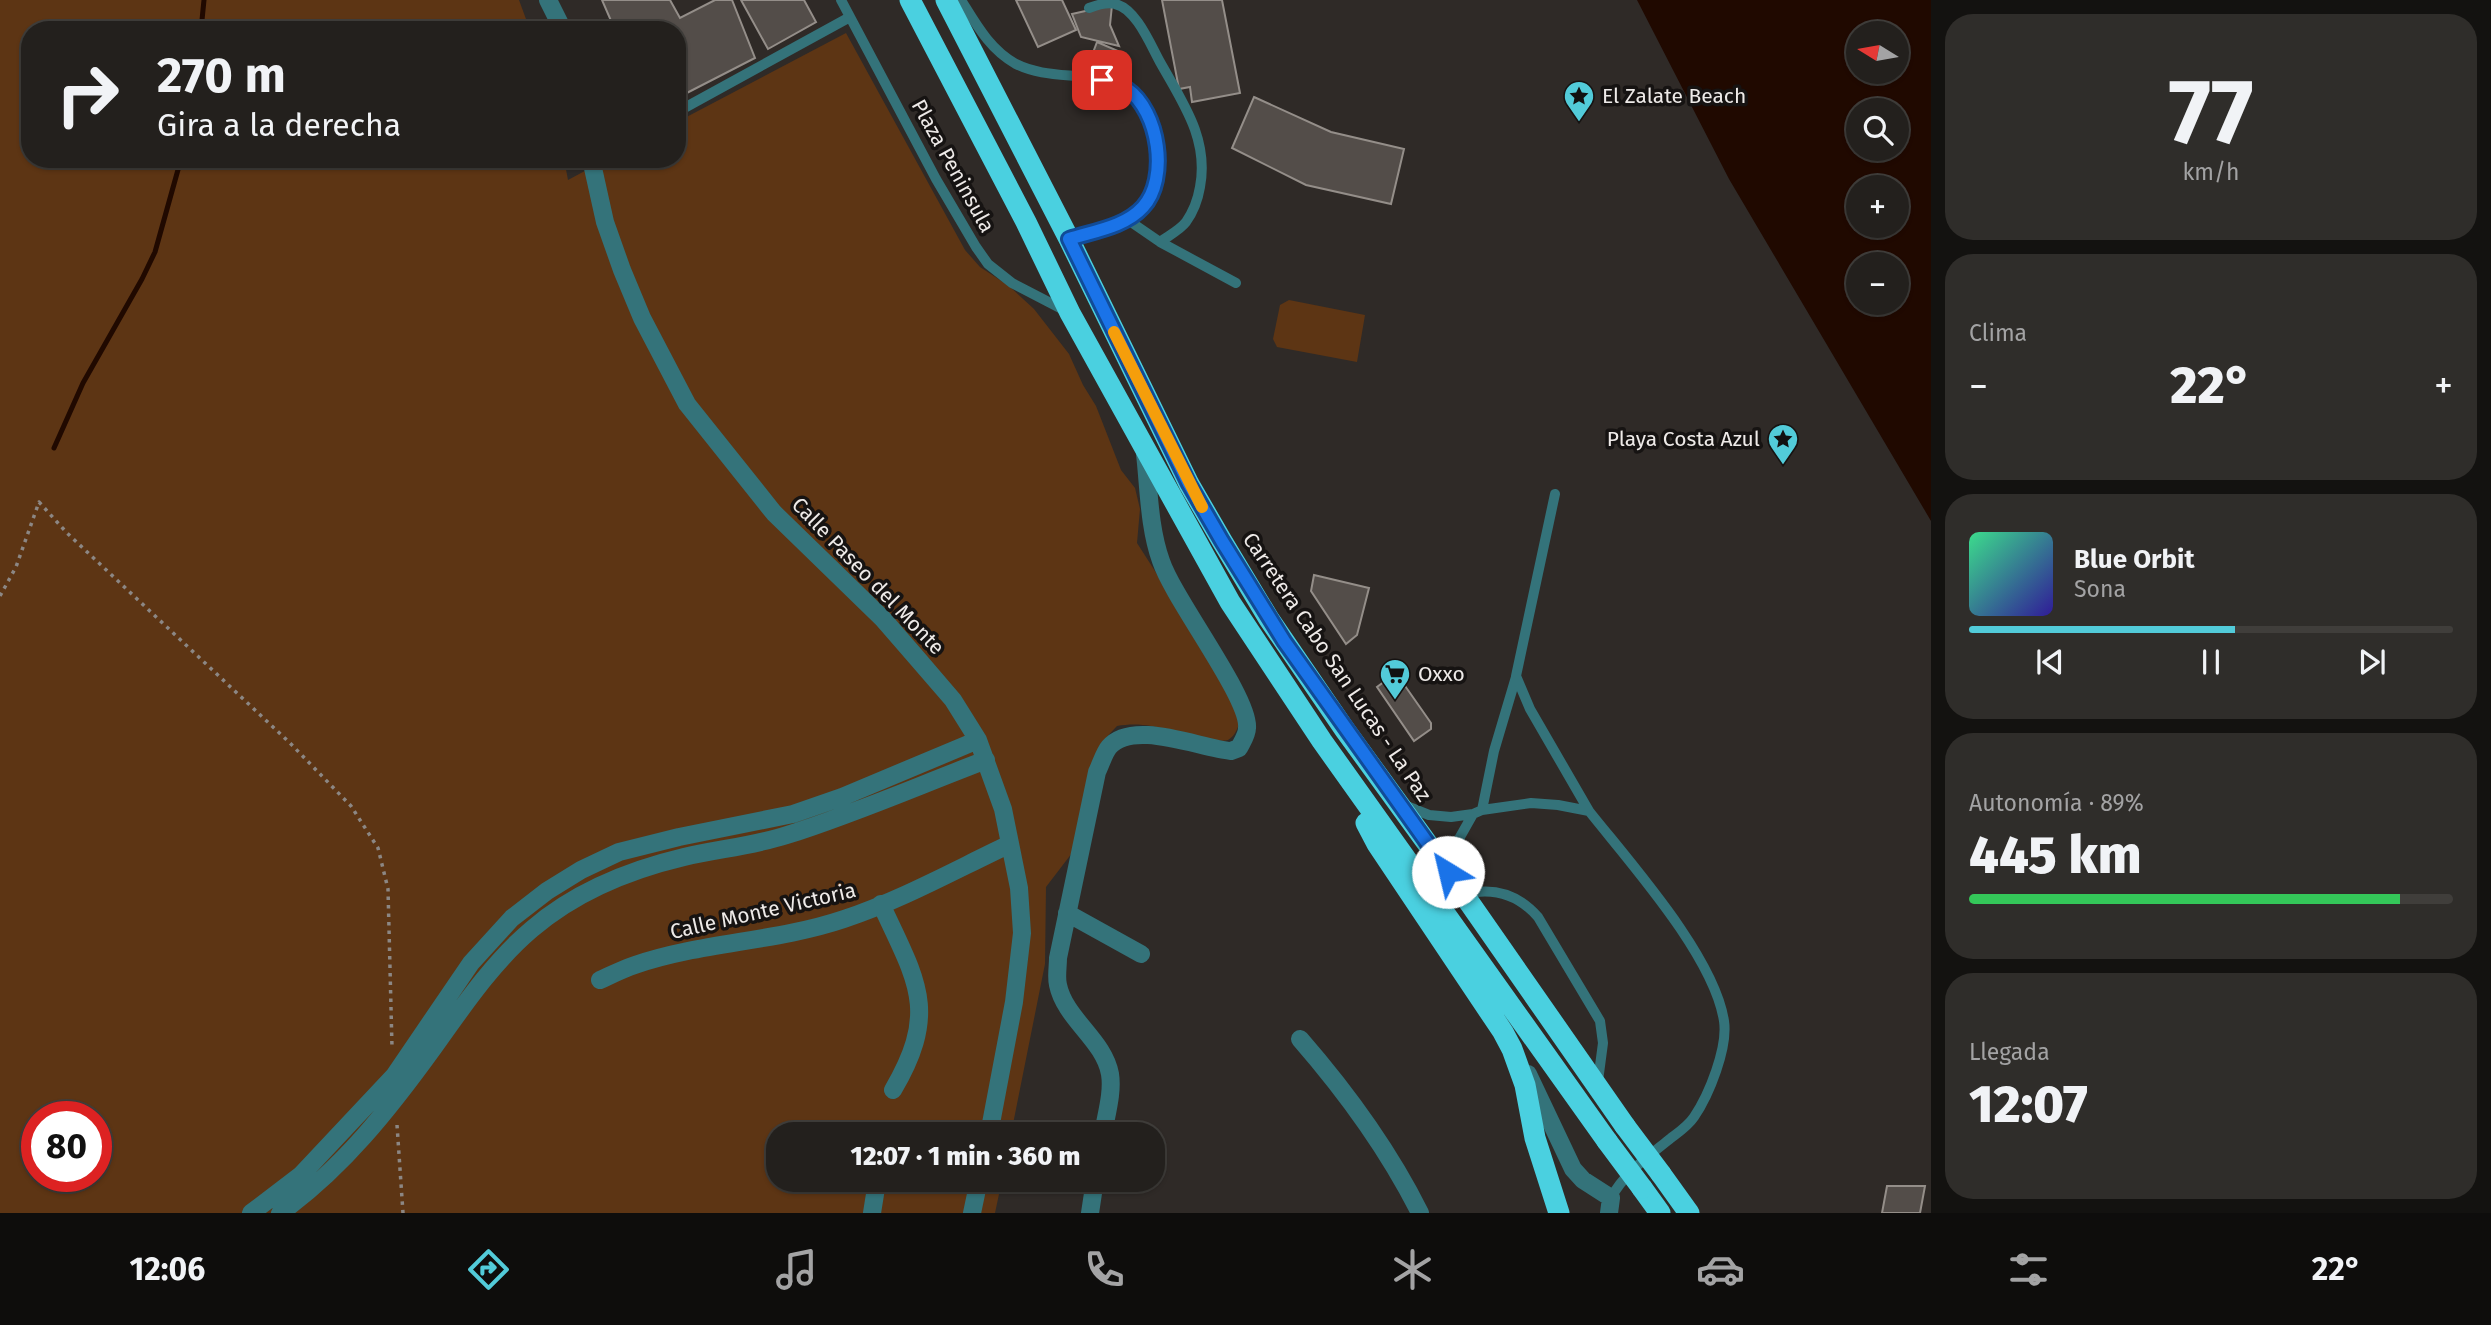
<!DOCTYPE html>
<html lang="es">
<head>
<meta charset="utf-8">
<style>
  body { margin:0; font-family:"Fira Sans",sans-serif; background:#2f2d2a; color:#f1f3f6; height:100vh; display:flex; flex-direction:column; font-size:26px; white-space:nowrap }
  * { box-sizing:border-box; margin:0 }
  p { font-size:23px; color:#a3a3a4 }
  .icon { flex:none; width:38px; height:38px; fill:none; stroke:currentColor; stroke-width:2; stroke-linecap:round; stroke-linejoin:round }
  .map { position:relative; flex:1; overflow:hidden }
  .side { display:flex; flex-direction:column; gap:14px; padding:14px; background:#131210; width:560px }
  .side>* { flex:none }
  .hud { position:absolute; left:21px; top:21px; width:665px; height:147px; border-radius:28px; box-shadow:0 2px 5px #0004,0 0 0 2px #403e3b; background:#23201d; color:#f1f3f6; overflow:hidden }
  .needle { width:46px; rotate:281deg }
  .fabs { position:absolute; left:1846px; top:21px; display:grid; gap:14px }
  .fabs a { display:grid; place-items:center; width:63px; height:63px; border-radius:50%; background:#23201d; box-shadow:0 2px 5px #0004,0 0 0 2px #403e3b; font-size:35px }
  .speed { position:absolute; left:21px; top:1101px; display:flex; gap:14px; font-size:35px; font-weight:700; text-align:center }
  .speed>* { display:grid; place-content:center; width:91px; height:91px; border-radius:50%; background:#23201d; box-shadow:0 2px 5px #0004,0 0 0 2px #403e3b; line-height:1 }
  .speed .limit { border:10px solid #d22; background:#fff; color:#111 }
  .pin { position:absolute; display:grid; place-items:center; width:60px; height:60px; color:#fff; margin:-30px; border-radius:14px; box-shadow:0 4px 10px #0006 }
  .me { position:absolute; width:77px; margin:-38px; rotate:324deg; stroke-linejoin:round; filter:drop-shadow(0 0 5px #0008) }
  .turn { display:flex; align-items:center; gap:24px; height:147px; padding:0 21px; font-size:32px }
  .turn .icon { width:91px; height:91px; stroke-width:2.5 }
  .turn b { display:block; font-size:49px; line-height:60px }
  .big { font-size:52px; font-weight:800; line-height:1.1 }
  .side .tile { flex:1; display:flex; flex-direction:column; justify-content:center; gap:10px; min-width:0; padding:0 24px; border-radius:28px; background:#2f2d2a }
  .side .dial { align-items:center; gap:0 }
  .dial b { font-size:91px; line-height:1 }
  .song { display:flex; align-items:center; gap:21px }
  .cover { width:84px; height:84px; border-radius:10px; background:linear-gradient(135deg,hsl(150 70% 55%),hsl(250 70% 35%)) }
  .played { height:7px; border-radius:4px; background:linear-gradient(90deg,#52cbd9 55%,#403e3b 55%) }
  .keys { display:flex; justify-content:space-around; direction:ltr }
  .heat { display:flex; justify-content:space-between; align-items:center; font-size:38px; direction:ltr }
  .charge { height:10px; border-radius:5px; background:linear-gradient(90deg,#34c759 89%,#403e3b 0) }
  .trip { position:absolute; left:766px; top:1122px; width:399px; height:70px; border-radius:28px; background:#23201d; box-shadow:0 2px 5px #0004,0 0 0 2px #403e3b; font-weight:800; line-height:70px; text-align:center }
  .tab-bar { display:flex; height:112px; justify-content:space-around; align-items:center; background:#0e0d0c; color:#a3a3a4 }
  .tab-bar .icon { width:49px; height:49px }
  .tab-bar .current { color:#52cbd9 }
  .tab-bar b { font-size:32px; color:#f1f3f6 }
  main { display:flex; flex:1; min-height:0 }
  .map>svg:first-child { display:block }
  .green { fill:#5d3514; fill-rule:evenodd }
  .water { fill:#200900; fill-rule:evenodd }
  .lines { fill:none; stroke-linecap:round; stroke-linejoin:round }
  .stream { stroke:#200900; stroke-width:5 }
  .building { fill:#534d49; stroke:#948e89; stroke-width:2 }
  .path { stroke:#8c8784; stroke-width:3.5; stroke-dasharray:3.5 5; stroke-linecap:butt }
  .lane { stroke:#34737a; stroke-width:10 }
  .street { stroke:#34737a; stroke-width:18 }
  .highway { stroke:#4ad0e0; stroke-width:21 }
  .highway-bridge { stroke:#4ad0e0; stroke-width:21 }
  .route-casing { stroke:#114b97; stroke-width:18 }
  .route { stroke:#1a73e8; stroke-width:12 }
  .slow { stroke:#f59e0b; stroke-width:12 }
  .labels { text-anchor:middle; dominant-baseline:central; stroke-width:7; stroke-linejoin:round; paint-order:stroke }
  .poi-label { font-size:21px; fill:#eeeae8; stroke:#161312; text-anchor:start }
  .street-label { font-size:21px; fill:#eeeae8; stroke:#161312 }
</style>
</head>
<body>
<main>
<div class="map">
<svg width="1931" height="1213" viewBox="0 0 1931 1213">
  <rect width="100%" height="100%" fill="#2f2a27"/>
  <path class="green" d="M 0,0 L 519,0 L 530,30 L 30,30 L 30,159 L 564,159 L 568,180 L 607,159 L 677,159 L 677,122 L 846,33 L 965,250 L 980,267 L 1009,286 L 1034,309 L 1069,354 L 1083,385 L 1096,406 L 1121,470 L 1135,488 L 1140,509 L 1137,543 L 1214,663 L 1240,722 C 1237,729 1235,736 1228,740 C 1217,744 1166,728 1151,726 C 1140,724 1128,724 1117,726 L 1102,742 L 1072,853 L 1046,887 L 1045,964 L 1011,1134 L 779,1134 L 779,1180 L 1002,1180 L 995,1213 L 0,1213 ZM 37,1116 L 96,1116 L 96,1176 L 37,1176 Z
    M 1289,300 L 1365,315 L 1357,362 L 1277,347 L 1273,339 L 1280,305 Z"/>
  <path class="water" d="M 1637,0 L 1931,0 L 1931,521 L 1729,179 ZM 1858,33 L 1897,33 L 1897,72 L 1858,72 ZM 1858,110 L 1897,110 L 1897,149 L 1858,149 ZM 1858,187 L 1897,187 L 1897,226 L 1858,226 ZM 1858,264 L 1897,264 L 1897,303 L 1858,303 Z"/>
  <g class="lines">
    <path class="stream" d="M 201,30 L 204,0
      M 54,448 L 83,383 L 142,279 L 155,252 L 181,159"/>
  </g>
  <path class="building" d="M 602,0 L 670,0 L 680,18 L 715,0 L 732,0 L 755,58 L 677,98 L 677,30 L 615,30 Z
    M 741,0 L 804,0 L 816,22 L 768,49 Z
    M 1016,0 L 1062,0 L 1076,30 L 1038,47 Z
    M 1162,0 L 1222,0 L 1240,93 L 1192,102 L 1190,87 L 1179,89 Z
    M 1112,5 L 1110,25 L 1119,46 L 1081,37 L 1072,14 Z
    M 1097,42 L 1118,51 L 1113,67 L 1091,58 Z
    M 1254,97 L 1331,132 L 1404,149 L 1391,204 L 1306,185 L 1232,148 Z
    M 1314,575 L 1369,588 L 1357,635 L 1346,644 L 1311,591 Z
    M 1396,673 L 1431,723 L 1431,729 L 1414,741 L 1377,687 Z
    M 1887,1186 L 1925,1186 L 1920,1213 L 1882,1213 Z"/>
  <g class="lines">
    <path class="path" d="M 0,596 L 16,567 L 39,502 L 67,533 L 290,743 L 351,806 L 378,848 L 388,889 L 392,1047
      M 397,1125 L 403,1213"/>
    <path class="lane" d="M 841,0 L 936,179 L 976,247 L 988,264 L 1012,283 L 1064,310
      M 961,0 C 976,24 990,50 1016,64 C 1049,81 1092,70 1125,88 C 1132,92 1139,101 1143,108 C 1163,142 1166,193 1130,219 C 1117,228 1086,234 1070,239
      M 1089,8 C 1097,5 1107,2 1115,4 C 1136,8 1151,46 1160,62 C 1183,103 1209,139 1200,187 C 1198,199 1193,212 1186,222 C 1180,230 1168,236 1160,242
      M 677,112 L 850,17
      M 1128,220 L 1160,242 L 1236,283
      M 1555,494 L 1516,676 L 1530,709 L 1589,811
      M 1404,805 L 1429,815 L 1451,817 L 1473,814 L 1482,810 L 1531,803 L 1558,805 L 1589,811 C 1631,864 1714,956 1724,1021 C 1728,1048 1709,1095 1694,1117 C 1688,1126 1679,1132 1671,1138 C 1649,1156 1624,1173 1611,1198
      M 1482,810 L 1494,751 L 1516,677
      M 1449,867 L 1451,853 L 1473,814
      M 1465,894 C 1494,887 1518,894 1538,917 L 1600,1021 L 1603,1043 L 1598,1081"/>
    <path class="street" d="M 548,0 L 563,30
      M 591,159 L 605,222 L 622,270 L 642,318 L 687,404 L 774,513 L 883,619 L 916,657 L 953,700 L 978,740 L 1003,809 L 1019,888 L 1022,933 L 1014,1002 L 989,1134
      M 881,904 C 916,980 940,1010 893,1090
      M 1067,913 L 1141,954
      M 600,980 C 611,975 623,969 635,965 C 702,942 776,942 844,919 C 901,900 955,870 1010,844
      M 1300,1039 C 1347,1093 1388,1149 1420,1213
      M 1528,1074 L 1573,1169 L 1583,1180 L 1611,1198 L 1609,1213
      M 1103,1134 C 1106,1115 1113,1093 1110,1074 C 1104,1040 1065,1019 1058,985 C 1056,977 1058,967 1058,958 L 1097,772 C 1101,764 1104,753 1109,747 C 1133,719 1199,748 1231,751 L 1239,748 C 1242,742 1247,735 1247,728 C 1250,698 1174,600 1161,561 C 1149,528 1149,489 1145,454
      M 251,1213 L 301,1175 L 394,1076 L 471,963 L 512,918 L 547,891 L 581,870 L 619,852 L 679,837 L 793,814 L 842,797 L 978,740
      M 280,1213 C 342,1169 390,1108 434,1047 C 464,1005 493,962 532,929 C 575,892 629,870 684,857 C 718,849 753,846 787,835 C 854,814 920,785 986,760
      M 872,1213 L 876,1188
      M 972,1213 L 979,1180
      M 1090,1213 L 1095,1180"/>
    <path class="highway" d="M 910,0 L 1026,222 L 1070,313 L 1230,602 L 1322,741 L 1607,1141
      M 946,0 L 1069,239 L 1189,484 L 1222,541 L 1269,619 L 1345,730 L 1448,872 L 1625,1126
      M 1366,823 L 1377,844 L 1503,1032 L 1512,1049 L 1525,1085 L 1535,1138 L 1559,1213
      M 1661,1174 L 1689,1213
      M 1642,1188 L 1660,1213"/>
    <path class="highway-bridge" d="M 1625,1126 L 1661,1174
      M 1607,1141 L 1642,1188"/>
  </g>
  <g class="lines">
    <g class="route-casing">
      <path id="route" d="M 1102,80 C 1110,82 1120,84 1127,89 C 1159,111 1169,179 1143,207 C 1125,227 1094,231 1069,239 L 1189,484 L 1222,541 L 1284,641 L 1448,872"/>
    </g>
    <use href="#route" class="route"/>
    <path class="slow" d="M 1114,332 L 1202,507"/>
  </g>
  <defs>
    <g id="sight-pin" transform="scale(1.575)"><path d="M0 17L-7.5 6A9.5 9.5 0 1 1 7.5 6Z" fill="#52cbd9" stroke="#161312"/><path d="M0-6L1.8-2.2L6-1.7L2.9 1.2L3.7 5.4L0 3.3L-3.7 5.4L-2.9 1.2L-6-1.7L-1.8-2.2Z" fill="#111"/></g>
    <g id="supermarket-pin" transform="scale(1.575)"><path d="M0 17L-7.5 6A9.5 9.5 0 1 1 7.5 6Z" fill="#52cbd9" stroke="#161312"/><path d="M-6-5.5h2.5l.6 2H6L4.5 2H-2.5L-4.4-4H-6ZM-1.5 3.2a1.3 1.3 0 1 0 .1 0ZM3 3.2a1.3 1.3 0 1 0 .1 0Z" fill="#111"/></g>
  </defs>
  <g fill-rule="evenodd">
    <use href="#sight-pin" x="1579" y="96"/>
    <use href="#sight-pin" x="1783" y="439"/>
    <use href="#supermarket-pin" x="1395" y="674"/>
  </g>
  <g class="labels">
    <g class="poi-label">
      <text x="1602" y="96">El Zalate Beach</text>
      <text x="1760" y="439" text-anchor="end">Playa Costa Azul</text>
      <text x="1418" y="674">Oxxo</text>
    </g>
    <g class="street-label">
      <text transform="translate(953 166) rotate(61)">Plaza Peninsula</text>
      <text transform="translate(868 576) rotate(46)">Calle Paseo del Monte</text>
      <text transform="translate(1337 667) rotate(56)">Carretera Cabo San Lucas - La Paz</text>
      <text transform="translate(763 911) rotate(-13)">Calle Monte Victoria</text>
    </g>
  </g>
</svg>
<div class="fabs">
<a><svg class="needle" viewBox="-14 -14 28 28"><path d="M0-13l5 13h-10z" fill="#e53935"/><path d="M0 13l5-13h-10z" fill="#a3a3a4"/></svg></a>
<a><svg class="icon" aria-label="search" viewBox="0 0 24 24"><circle cx="10" cy="10" r="6"/><path d="M15 15l6 6"/></svg></a>
<a>+</a>
<a>−</a>
</div>
<div class="speed"><div class="limit">80</div></div>
<div class="pin" style="left:1102px;top:80px;background:#d93025"><svg class="icon" aria-label="arrive" viewBox="0 0 24 24"><path d="M6 21V4h12l-3 4 3 4H6"/></svg></div>
<svg class="me" style="left:1448px;top:872px" viewBox="-20 -20 40 40"><circle r="19" fill="#fff"/><path d="M0-13L10 11 0 6-10 11z" fill="#1a73e8"/></svg>
<div class="trip">12:07 · 1 min · 360 m</div>
<div class="hud">
<div class="turn"><svg class="icon" aria-label="right" viewBox="0 0 24 24"><path d="M7 20v-9h11M14 6l5 5-5 5"/></svg><div><b>270 m</b>Gira a la derecha</div></div>
</div>
</div>
<section class="side">
<div class="tile dial"><b>77</b><p>km/h</p></div>
<div class="tile"><p>Clima</p>
<div class="heat"><a>−</a><b class="big">22°</b><a>+</a></div>
</div>
<div class="tile">
<div class="song"><i class="cover"></i><div><b>Blue Orbit</b><p>Sona</p></div></div>
<div class="played"></div>
<div class="keys"><svg class="icon" aria-label="previous" viewBox="0 0 24 24"><path d="M18 5L8 12l10 7zM5 5v14"/></svg><svg class="icon" aria-label="pause" viewBox="0 0 24 24"><path d="M8 5v14M16 5v14"/></svg><svg class="icon" aria-label="next" viewBox="0 0 24 24"><path d="M6 5l10 7-10 7zM19 5v14"/></svg></div>
</div>
<div class="tile"><p>Autonomía · 89%</p><b class="big">445 km</b><div class="charge"></div></div>
<div class="tile"><p>Llegada</p><b class="big">12:07</b></div>
</section>
</main>
<nav class="tab-bar">
<b>12:06</b>
<svg class="icon current" aria-label="directions" viewBox="0 0 24 24"><path d="M12 3l9 9-9 9-9-9zM9 14v-3h6M13 9l2 2-2 2"/></svg>
<svg class="icon" aria-label="music" viewBox="0 0 24 24"><path d="M9 18V5l10-2v13"/><circle cx="6" cy="18" r="3"/><circle cx="16" cy="16" r="3"/></svg>
<svg class="icon" aria-label="phone" viewBox="0 0 24 24"><path d="M5 4h4l2 5-3 2q2 4 5 5l2-3 5 2v4C11 20 4 13 5 4z"/></svg>
<svg class="icon" aria-label="climate" viewBox="0 0 24 24"><path d="M12 3v18M4 7l16 10M4 17L20 7"/></svg>
<svg class="icon" aria-label="car" viewBox="0 0 24 24"><path d="M5 17H2v-5l4-1 3-4h7l3 4 3 1v5h-3M9 17h6M6 11h13"/><circle cx="7" cy="17" r="2"/><circle cx="17" cy="17" r="2"/></svg>
<svg class="icon" aria-label="filters" viewBox="0 0 24 24"><path d="M4 7h16M4 17h16"/><circle cx="9" cy="7" r="2"/><circle cx="15" cy="17" r="2"/></svg>
<b>22°</b>
</nav>
</body>
</html>
